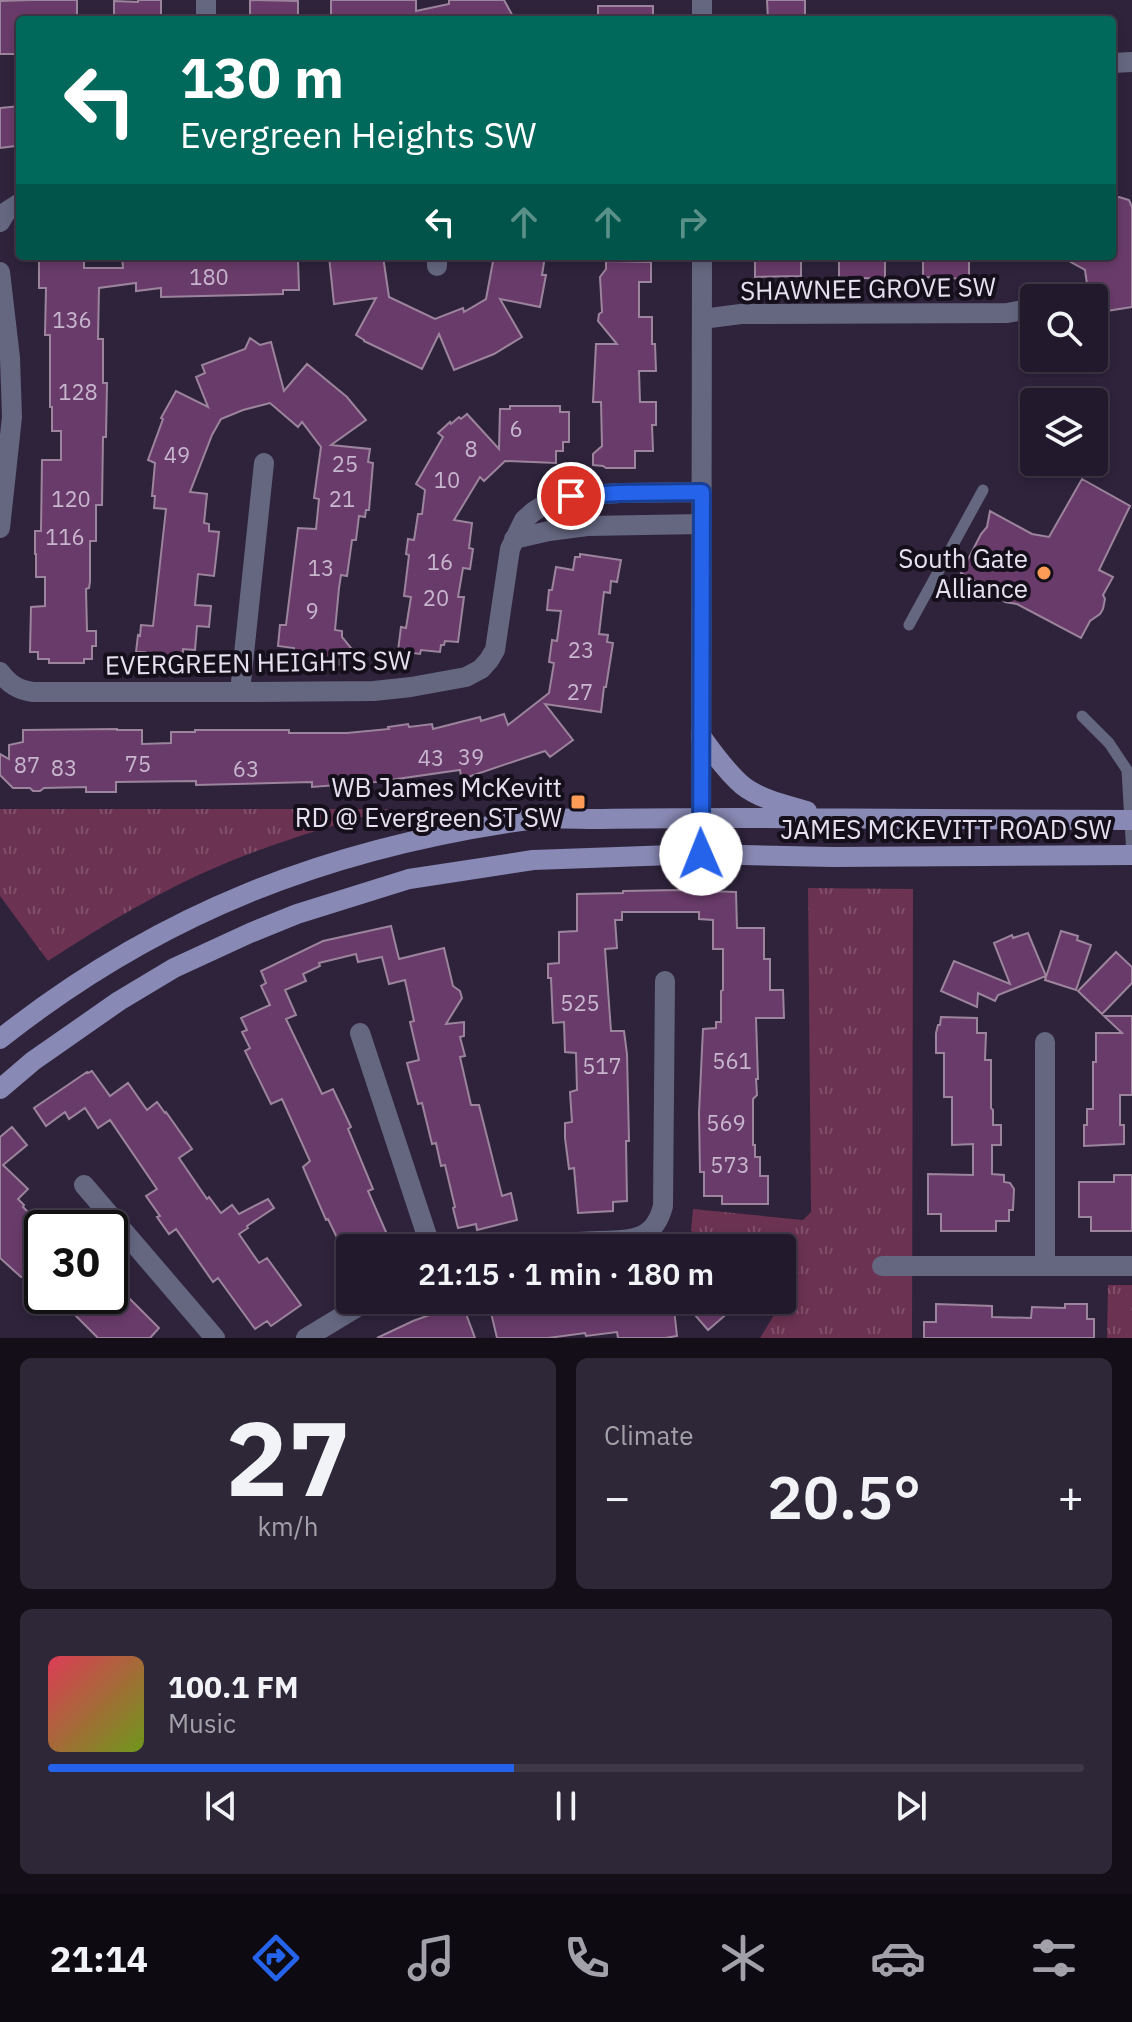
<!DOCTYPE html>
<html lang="en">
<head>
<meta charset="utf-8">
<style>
  body { margin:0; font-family:"IBM Plex Sans",sans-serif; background:#2e2738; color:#f1f3f6; height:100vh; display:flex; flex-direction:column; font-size:30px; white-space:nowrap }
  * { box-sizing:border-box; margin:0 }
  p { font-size:26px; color:#a2a1a9 }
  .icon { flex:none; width:44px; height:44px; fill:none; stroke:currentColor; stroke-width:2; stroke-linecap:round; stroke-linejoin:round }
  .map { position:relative; height:1338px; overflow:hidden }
  .sheet { display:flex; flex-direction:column; gap:20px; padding:20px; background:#130e18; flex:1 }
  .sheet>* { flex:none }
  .top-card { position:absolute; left:16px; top:16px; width:1100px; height:244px; border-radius:8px; box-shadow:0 4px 12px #0003,0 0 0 2px #3f3848; background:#00695c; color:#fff; overflow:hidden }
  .tools { position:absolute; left:1020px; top:284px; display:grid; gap:16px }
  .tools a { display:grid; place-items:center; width:88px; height:88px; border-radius:8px; background:#221a2c; box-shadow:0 4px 12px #0003,0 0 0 2px #3f3848; font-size:40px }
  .speed { position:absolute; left:24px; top:1210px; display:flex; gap:16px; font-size:40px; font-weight:700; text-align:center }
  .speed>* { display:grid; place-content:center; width:104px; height:104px; border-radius:50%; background:#221a2c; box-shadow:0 4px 12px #0003,0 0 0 2px #3f3848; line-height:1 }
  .speed .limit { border:4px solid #111; border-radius:12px; background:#fff; color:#111 }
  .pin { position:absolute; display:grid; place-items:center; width:68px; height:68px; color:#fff; margin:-34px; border:4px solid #fff; border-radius:50%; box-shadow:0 2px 8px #0007 }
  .me { position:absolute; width:88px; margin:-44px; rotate:359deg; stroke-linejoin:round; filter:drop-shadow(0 0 6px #0008) }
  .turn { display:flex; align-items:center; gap:28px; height:168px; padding:0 32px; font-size:36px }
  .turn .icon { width:104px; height:104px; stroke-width:2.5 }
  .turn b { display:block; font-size:56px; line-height:68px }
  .lanes { display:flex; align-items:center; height:76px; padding:0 32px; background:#0003; justify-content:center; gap:40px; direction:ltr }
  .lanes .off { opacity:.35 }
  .big { font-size:60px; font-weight:600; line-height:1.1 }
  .sheet .card { flex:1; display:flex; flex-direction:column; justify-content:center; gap:12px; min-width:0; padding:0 28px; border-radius:12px; background:#2e2738 }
  .sheet .dial { align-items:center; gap:0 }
  .dial b { font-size:104px; line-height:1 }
  .song { display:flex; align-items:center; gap:24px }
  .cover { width:96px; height:96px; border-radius:12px; background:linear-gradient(135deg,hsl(350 70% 55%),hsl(80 70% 35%)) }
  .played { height:8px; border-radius:4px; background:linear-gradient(90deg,#2563eb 45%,#3f3848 45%) }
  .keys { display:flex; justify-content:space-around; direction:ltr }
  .heat { display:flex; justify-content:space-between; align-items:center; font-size:44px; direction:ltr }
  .sheet .tiles { flex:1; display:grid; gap:20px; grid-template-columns:1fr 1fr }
  .card:last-child { grid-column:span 2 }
  .trip { position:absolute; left:336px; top:1234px; width:460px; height:80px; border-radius:8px; background:#221a2c; box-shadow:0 4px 12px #0003,0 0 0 2px #3f3848; font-weight:600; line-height:80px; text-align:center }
  .menu { display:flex; height:128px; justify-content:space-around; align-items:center; background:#0e0a12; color:#a2a1a9 }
  .menu .icon { width:56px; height:56px }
  .menu .selected { color:#2563eb }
  .menu b { font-size:36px; color:#f1f3f6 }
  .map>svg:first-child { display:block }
  .park { fill:url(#park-tufts) }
  .building { fill:#693b6a; stroke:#9c849c; stroke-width:2 }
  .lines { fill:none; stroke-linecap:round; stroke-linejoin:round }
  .lane { stroke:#656781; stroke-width:11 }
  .street { stroke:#656781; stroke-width:20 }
  .secondary { stroke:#8889b4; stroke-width:20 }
  .route-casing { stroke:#184099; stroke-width:20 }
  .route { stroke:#2563eb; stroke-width:14 }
  .poi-dot { fill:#fe9c57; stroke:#140f1a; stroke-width:3 }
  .labels { text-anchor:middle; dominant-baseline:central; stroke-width:8; stroke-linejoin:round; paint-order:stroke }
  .number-label { font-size:22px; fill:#c7b6ce }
  .street-label { font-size:26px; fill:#e6dff0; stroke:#140f1a }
  .poi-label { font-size:26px; fill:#e6dff0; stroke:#140f1a; text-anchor:end }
</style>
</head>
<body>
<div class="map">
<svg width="1132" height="1338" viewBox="0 0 1132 1338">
  <defs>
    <pattern id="park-tufts" width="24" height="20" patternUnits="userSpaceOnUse" patternTransform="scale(2)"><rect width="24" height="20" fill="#6b3251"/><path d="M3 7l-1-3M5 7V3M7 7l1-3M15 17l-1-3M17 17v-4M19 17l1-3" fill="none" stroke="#804f6a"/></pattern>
  </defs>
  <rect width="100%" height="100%" fill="#2e233b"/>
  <path class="park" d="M 0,809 L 390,809 C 335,825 279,841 226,863 C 163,889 105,924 48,961 L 0,896 Z
    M 808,888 L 913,889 L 912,1338 L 760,1338 L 791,1287 L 789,1275 L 782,1271 L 782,1248 L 729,1248 L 691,1231 L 693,1209 L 803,1220 L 811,1212 Z
    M 1108,1285 L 1132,1285 L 1132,1338 L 1107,1338 Z"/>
  <path class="building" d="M 30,0 L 77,0 L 77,20 L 20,20 L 20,54 L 0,54 L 0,1 Z
    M 138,0 L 161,0 L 161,20 L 114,20 L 114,1 L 138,2 Z
    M 250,0 L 298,1 L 298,20 L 250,20 Z
    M 331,0 L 416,0 L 416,11 L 449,4 L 449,0 L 504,0 L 515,20 L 331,20 Z
    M 767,0 L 805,0 L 805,15 L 802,15 L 802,20 L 768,20 Z
    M 598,6 L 653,6 L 653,20 L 598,20 Z
    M 20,106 L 20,142 L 15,142 L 15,146 L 0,148 L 0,108 Z
    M 1119,197 L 1129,200 L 1132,207 L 1132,307 L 1094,313 L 1094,298 L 1089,298 L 1085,270 L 1060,256 L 1112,256 L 1112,200 Z
    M 39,256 L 84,256 L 84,268 L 123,268 L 122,256 L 288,256 L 288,259 L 298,260 L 299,290 L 283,290 L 283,294 L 161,297 L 161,288 L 136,291 L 136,283 L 99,288 L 98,339 L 103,339 L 103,383 L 107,383 L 106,437 L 103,437 L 102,505 L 96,505 L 96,541 L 90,541 L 90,582 L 89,588 L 86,589 L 87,631 L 96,631 L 96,646 L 92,646 L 92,659 L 84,659 L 84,663 L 49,663 L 49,659 L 38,659 L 38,652 L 30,652 L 31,607 L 45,606 L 45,577 L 36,577 L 36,554 L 35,554 L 35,531 L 41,531 L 42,460 L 61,460 L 61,431 L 52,431 L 52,407 L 50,407 L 50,335 L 45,335 L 46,288 L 39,288 Z
    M 329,256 L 383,256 L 389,297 L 435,319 L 463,308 L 464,312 L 486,299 L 494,256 L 545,256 L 542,275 L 546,275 L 540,307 L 500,299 L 522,337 L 494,354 L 454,370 L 439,334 L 422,369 L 364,341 L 364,340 L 356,335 L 376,298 L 334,304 Z
    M 755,256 L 801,256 L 801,276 L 755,277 Z
    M 839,256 L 885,256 L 885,279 L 839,277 Z
    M 923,256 L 969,256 L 969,279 L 923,277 Z
    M 606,261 L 651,262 L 651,282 L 639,282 L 639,317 L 652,317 L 652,344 L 655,344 L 656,371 L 639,371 L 640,402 L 656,402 L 656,425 L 652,425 L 653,451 L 635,451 L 635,468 L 606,468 L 603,466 L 593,465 L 593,454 L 602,446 L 601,402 L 593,402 L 596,344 L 617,344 L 598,321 L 599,314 L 602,312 L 600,277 L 606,269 Z
    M 250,338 L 260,345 L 271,342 L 284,391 L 307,364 L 347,397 L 366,420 L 331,445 L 370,449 L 368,462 L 373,463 L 369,510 L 366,510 L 365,517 L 359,516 L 356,540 L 352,540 L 347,576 L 341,575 L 339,588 L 335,630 L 342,631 L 342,637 L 351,648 L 340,656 L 339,665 L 293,661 L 294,648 L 278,646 L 280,625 L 286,625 L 298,528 L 316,529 L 319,499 L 314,498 L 321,447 L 302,422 L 298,427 L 270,403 L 243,410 L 221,419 L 212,435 L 190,492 L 207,494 L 204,523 L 209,524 L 209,531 L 219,532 L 214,576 L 198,574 L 195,605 L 211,606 L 209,627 L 197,626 L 195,650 L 183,649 L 182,663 L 178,663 L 177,665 L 144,662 L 145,652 L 136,652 L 138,635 L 140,636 L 141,625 L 153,626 L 166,509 L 154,508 L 155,496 L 152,496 L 155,463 L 148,460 L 163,419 L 161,418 L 176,391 L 208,407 L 196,377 L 205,373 L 202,365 L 245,349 Z
    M 510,406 L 560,406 L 560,412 L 569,412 L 569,442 L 563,442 L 563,451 L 556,451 L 556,463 L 505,461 L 484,481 L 480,477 L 454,520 L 472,523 L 469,548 L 473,549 L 470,569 L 463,568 L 458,597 L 464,597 L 458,642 L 445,641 L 444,645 L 441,645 L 440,652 L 421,650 L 420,654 L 398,651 L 401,627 L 406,628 L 411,597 L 404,596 L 409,555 L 406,554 L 408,539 L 414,540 L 418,514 L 422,514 L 425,490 L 416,484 L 443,437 L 438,433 L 450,422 L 451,424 L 459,417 L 461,419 L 467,414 L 499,449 L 500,409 L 510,409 Z
    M 1082,479 L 1130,506 L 1099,570 L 1113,577 L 1103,595 L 1105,599 L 1103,609 L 1100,614 L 1090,621 L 1081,638 L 1017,604 L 1005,602 L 996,593 L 961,573 L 981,534 L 987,527 L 990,511 L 1032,534 L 1049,537 Z
    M 580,554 L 621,560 L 617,582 L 611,581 L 610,593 L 604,592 L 599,634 L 608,635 L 607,642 L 613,643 L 606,687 L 604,687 L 601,712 L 545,704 L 573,740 L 550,757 L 545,751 L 468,777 L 467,775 L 461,776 L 460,770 L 376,782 L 312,787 L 312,782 L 196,785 L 196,781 L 116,782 L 116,792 L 86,792 L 86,787 L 44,788 L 40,791 L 33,791 L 30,788 L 13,788 L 0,775 L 0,754 L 9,759 L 9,745 L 23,742 L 23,730 L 117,729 L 117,730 L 142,730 L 142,744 L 171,743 L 171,732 L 195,732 L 195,730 L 289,730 L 289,733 L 347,733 L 389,729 L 388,727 L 408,724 L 409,727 L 432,724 L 433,729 L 480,717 L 481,721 L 504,714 L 508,725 L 549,693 L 554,663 L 549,662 L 552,640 L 557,641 L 561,611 L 547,610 L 549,590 L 552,590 L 556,567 L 573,570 L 575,557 L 580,557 Z
    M 678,890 L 736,892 L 737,928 L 764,928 L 764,959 L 770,959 L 770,990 L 783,990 L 784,1018 L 756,1018 L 758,1079 L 756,1079 L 757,1095 L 753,1099 L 753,1145 L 755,1145 L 755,1157 L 760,1157 L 760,1176 L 768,1176 L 768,1204 L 722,1204 L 722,1196 L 704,1196 L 704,1172 L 700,1172 L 699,1113 L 703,1029 L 716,1028 L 716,1022 L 721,1022 L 721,991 L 723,990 L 723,949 L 713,949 L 713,920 L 699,919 L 699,912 L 622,912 L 622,920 L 615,920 L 617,948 L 605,949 L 611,1031 L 624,1031 L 627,1054 L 629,1141 L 626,1141 L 627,1201 L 613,1202 L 613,1211 L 578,1213 L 574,1168 L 569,1169 L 565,1138 L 565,1123 L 572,1122 L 570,1092 L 577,1090 L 576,1053 L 565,1052 L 564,1022 L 553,1023 L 551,978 L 548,978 L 548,964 L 559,963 L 559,932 L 577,931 L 577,894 L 623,893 L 623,891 Z
    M 391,926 L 399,959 L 444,948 L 453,986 L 460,991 L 462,998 L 446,1024 L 464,1022 L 464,1036 L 460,1037 L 465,1056 L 460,1057 L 471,1105 L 479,1105 L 502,1196 L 511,1193 L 517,1220 L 477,1230 L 476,1224 L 458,1228 L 453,1208 L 455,1207 L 445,1165 L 441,1166 L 436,1143 L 432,1144 L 422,1103 L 418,1104 L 407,1063 L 419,1060 L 410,1022 L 414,1021 L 405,980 L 389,984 L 382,957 L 358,962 L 356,954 L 319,963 L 320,966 L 303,974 L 306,981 L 285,990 L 296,1015 L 286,1019 L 322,1094 L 333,1089 L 351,1127 L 348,1129 L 373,1189 L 368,1191 L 393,1248 L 342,1248 L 328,1219 L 326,1220 L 303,1167 L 310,1161 L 282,1099 L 271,1104 L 245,1051 L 250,1048 L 242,1032 L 247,1030 L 241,1018 L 270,1005 L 261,986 L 266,983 L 261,971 L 323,941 Z
    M 1061,931 L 1078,936 L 1077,940 L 1091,945 L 1076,990 L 1045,980 Z
    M 1028,933 L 1046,976 L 998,995 L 995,1001 L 978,993 L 977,1007 L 941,991 L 954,961 L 1010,984 L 994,943 L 1012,935 L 1013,938 Z
    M 1116,952 L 1132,967 L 1132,983 L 1102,1014 L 1078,991 Z
    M 1104,1016 L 1132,1016 L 1132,1095 L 1120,1095 L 1120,1125 L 1124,1125 L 1124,1144 L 1084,1146 L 1084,1125 L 1087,1125 L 1087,1109 L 1093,1109 L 1093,1062 L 1096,1062 L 1096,1033 L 1122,1033 Z
    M 941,1017 L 977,1018 L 977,1033 L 986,1033 L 985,1060 L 991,1060 L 991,1108 L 993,1110 L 993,1125 L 1001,1125 L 1001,1145 L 992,1145 L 992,1174 L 1004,1175 L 1004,1182 L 1010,1183 L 1014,1189 L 1013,1210 L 1009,1210 L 1009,1221 L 996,1221 L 996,1231 L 941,1231 L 941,1214 L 928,1214 L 928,1174 L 973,1175 L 973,1144 L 952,1145 L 952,1097 L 944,1097 L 944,1053 L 936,1053 L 936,1033 L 938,1025 L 940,1025 Z
    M 92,1071 L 110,1096 L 128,1083 L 147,1110 L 157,1102 L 165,1113 L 166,1112 L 192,1149 L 179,1158 L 207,1199 L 209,1197 L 221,1213 L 232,1205 L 239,1214 L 268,1199 L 274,1208 L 247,1226 L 248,1228 L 239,1234 L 259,1263 L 267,1258 L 301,1305 L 271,1326 L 267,1321 L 255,1329 L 218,1278 L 213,1282 L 176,1229 L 169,1234 L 157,1217 L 160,1216 L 146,1196 L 157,1189 L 110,1120 L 98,1128 L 85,1108 L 69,1119 L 65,1112 L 46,1126 L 34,1108 L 87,1072 L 88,1073 Z
    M 12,1127 L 27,1145 L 3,1165 L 28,1189 L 18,1199 L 24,1205 L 23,1207 L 42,1226 L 42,1276 L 34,1284 L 27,1276 L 21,1277 L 0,1258 L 0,1137 Z
    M 1114,1175 L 1132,1175 L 1132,1231 L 1091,1231 L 1091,1217 L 1079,1217 L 1079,1182 L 1114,1182 Z
    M 110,1279 L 159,1328 L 150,1338 L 98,1338 L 56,1296 L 110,1296 Z
    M 488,1300 L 673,1300 L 677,1336 L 665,1338 L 618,1338 L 617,1332 L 586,1336 L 585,1333 L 548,1338 L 497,1338 Z
    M 682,1300 L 719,1300 L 729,1312 L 708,1330 Z
    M 462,1303 L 475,1338 L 377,1338 L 413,1321 Z
    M 936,1304 L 992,1306 L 992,1317 L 1031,1318 L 1032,1307 L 1065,1308 L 1065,1304 L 1087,1304 L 1087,1319 L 1094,1319 L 1094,1338 L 924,1338 L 924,1322 L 936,1322 Z"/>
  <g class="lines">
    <path class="lane" d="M 909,625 L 983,490
      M 1082,716 L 1109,743 L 1127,770 L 1132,855"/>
    <path class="street" d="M 206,20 L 206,0
      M 702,20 L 702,0
      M 1112,63 L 1132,62
      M 0,222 L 6,212 L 20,203
      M 437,256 L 437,266
      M 0,272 L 10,358 L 12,417 L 0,528
      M 702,319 L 741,314 L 1007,313 L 1034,308
      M 514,539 L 549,531 L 587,526 L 702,524
      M 0,672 C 9,684 18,690 33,692 L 240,692 L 374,691 L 411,687 L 466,677 L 481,669 L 489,660 L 495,650 L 510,549 L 524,520 L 533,512 L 550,501 L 571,496 L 620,493 L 702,492
      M 240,692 L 264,463
      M 701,854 L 702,256
      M 360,1033 L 431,1248
      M 1045,1042 L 1045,1266
      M 84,1185 L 215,1338
      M 531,1248 C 552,1244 574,1242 596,1241 C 610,1240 627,1242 641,1236 C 653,1231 660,1218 663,1206 L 665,981
      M 882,1266 L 1132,1266
      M 306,1338 L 369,1300"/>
    <path class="secondary" d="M 701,736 C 713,753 726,771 742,785 C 759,799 786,805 807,811
      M 0,1039 C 159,913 328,848 528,820 C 552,817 577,819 601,819 C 647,818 693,818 740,818 C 870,819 1001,819 1132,820
      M 0,1089 L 33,1061 L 119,1001 L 174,968 L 250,933 L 297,914 L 409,879 L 533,860 L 701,854 L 833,857 L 1132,855"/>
  </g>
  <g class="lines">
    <g class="route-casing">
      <path id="route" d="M 571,496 L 620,493 L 702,492 L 701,854"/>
    </g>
    <use href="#route" class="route"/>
  </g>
  <g class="poi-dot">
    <circle cx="1044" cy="573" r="8"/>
    <rect x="570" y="794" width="16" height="16" rx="4"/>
  </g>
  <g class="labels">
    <g class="number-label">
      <text x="209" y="276">180</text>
      <text x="72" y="319">136</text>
      <text x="78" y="391">128</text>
      <text x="516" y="428">6</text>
      <text x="471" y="448">8</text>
      <text x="177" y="454">49</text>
      <text x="345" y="463">25</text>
      <text x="447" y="479">10</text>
      <text x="71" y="498">120</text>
      <text x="342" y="498">21</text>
      <text x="65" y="536">116</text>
      <text x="440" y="561">16</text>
      <text x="321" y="567">13</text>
      <text x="436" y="597">20</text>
      <text x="312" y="610">9</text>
      <text x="581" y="649">23</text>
      <text x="580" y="691">27</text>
      <text x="471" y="756">39</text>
      <text x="431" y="757">43</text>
      <text x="138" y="763">75</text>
      <text x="27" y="764">87</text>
      <text x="64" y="767">83</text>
      <text x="246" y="768">63</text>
      <text x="580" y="1002">525</text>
      <text x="732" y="1060">561</text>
      <text x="602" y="1065">517</text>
      <text x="726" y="1122">569</text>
      <text x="730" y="1164">573</text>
    </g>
    <g class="street-label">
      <text transform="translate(868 288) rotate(-1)">SHAWNEE GROVE SW</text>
      <text transform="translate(258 662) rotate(-1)">EVERGREEN HEIGHTS SW</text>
      <text x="946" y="829">JAMES MCKEVITT ROAD SW</text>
    </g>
    <g class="poi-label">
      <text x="1028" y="558">South Gate<tspan x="1028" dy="30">Alliance</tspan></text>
      <text x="562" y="787">WB James McKevitt<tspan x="562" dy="30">RD @ Evergreen ST SW</tspan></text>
    </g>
  </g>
</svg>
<div class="tools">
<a><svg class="icon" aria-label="search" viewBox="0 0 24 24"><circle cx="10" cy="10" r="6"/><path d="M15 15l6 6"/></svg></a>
<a><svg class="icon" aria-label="layers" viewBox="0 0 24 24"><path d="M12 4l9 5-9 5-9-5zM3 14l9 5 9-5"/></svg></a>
</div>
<div class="speed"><div class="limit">30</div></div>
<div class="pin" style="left:571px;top:496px;background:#d93025"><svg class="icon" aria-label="arrive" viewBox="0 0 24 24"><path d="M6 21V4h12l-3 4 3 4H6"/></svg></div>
<svg class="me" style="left:701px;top:854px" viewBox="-20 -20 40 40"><circle r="19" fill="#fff"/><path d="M0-13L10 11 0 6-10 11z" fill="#2563eb"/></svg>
<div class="trip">21:15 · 1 min · 180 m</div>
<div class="top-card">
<div class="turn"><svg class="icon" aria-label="left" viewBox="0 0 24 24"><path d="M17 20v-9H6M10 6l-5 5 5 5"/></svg><div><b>130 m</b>Evergreen Heights SW</div></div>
<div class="lanes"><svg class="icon" aria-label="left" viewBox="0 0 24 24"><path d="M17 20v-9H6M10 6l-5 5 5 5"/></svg><svg class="icon off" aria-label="ahead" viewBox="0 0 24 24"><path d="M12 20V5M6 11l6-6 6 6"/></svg><svg class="icon off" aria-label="ahead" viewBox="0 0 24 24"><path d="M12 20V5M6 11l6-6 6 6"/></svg><svg class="icon off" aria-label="right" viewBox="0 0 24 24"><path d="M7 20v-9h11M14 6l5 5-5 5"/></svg></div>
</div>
</div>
<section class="sheet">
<div class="tiles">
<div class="card dial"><b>27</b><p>km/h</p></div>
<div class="card"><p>Climate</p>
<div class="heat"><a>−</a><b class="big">20.5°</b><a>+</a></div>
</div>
<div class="card">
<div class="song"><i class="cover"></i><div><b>100.1 FM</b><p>Music</p></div></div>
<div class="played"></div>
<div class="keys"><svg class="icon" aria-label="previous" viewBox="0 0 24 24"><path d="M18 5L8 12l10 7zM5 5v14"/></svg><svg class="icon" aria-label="pause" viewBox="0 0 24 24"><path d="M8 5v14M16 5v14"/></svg><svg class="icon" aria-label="next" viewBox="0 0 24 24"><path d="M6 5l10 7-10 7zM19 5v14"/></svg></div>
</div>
</div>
</section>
<nav class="menu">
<b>21:14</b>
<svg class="icon selected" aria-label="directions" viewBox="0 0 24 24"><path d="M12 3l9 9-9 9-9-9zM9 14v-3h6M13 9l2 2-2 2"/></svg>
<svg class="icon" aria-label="music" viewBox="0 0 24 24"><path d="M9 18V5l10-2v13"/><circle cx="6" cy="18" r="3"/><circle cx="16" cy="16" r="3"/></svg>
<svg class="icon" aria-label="phone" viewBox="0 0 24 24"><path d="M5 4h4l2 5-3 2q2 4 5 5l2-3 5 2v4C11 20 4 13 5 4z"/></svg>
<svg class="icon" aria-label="climate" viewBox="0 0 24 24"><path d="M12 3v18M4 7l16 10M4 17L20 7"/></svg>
<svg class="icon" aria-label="car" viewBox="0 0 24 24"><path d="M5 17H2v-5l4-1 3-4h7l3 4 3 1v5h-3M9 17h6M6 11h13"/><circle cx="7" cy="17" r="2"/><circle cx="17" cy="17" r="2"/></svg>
<svg class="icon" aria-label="filters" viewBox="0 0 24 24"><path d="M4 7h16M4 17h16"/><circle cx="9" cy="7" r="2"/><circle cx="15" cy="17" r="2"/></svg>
</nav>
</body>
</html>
